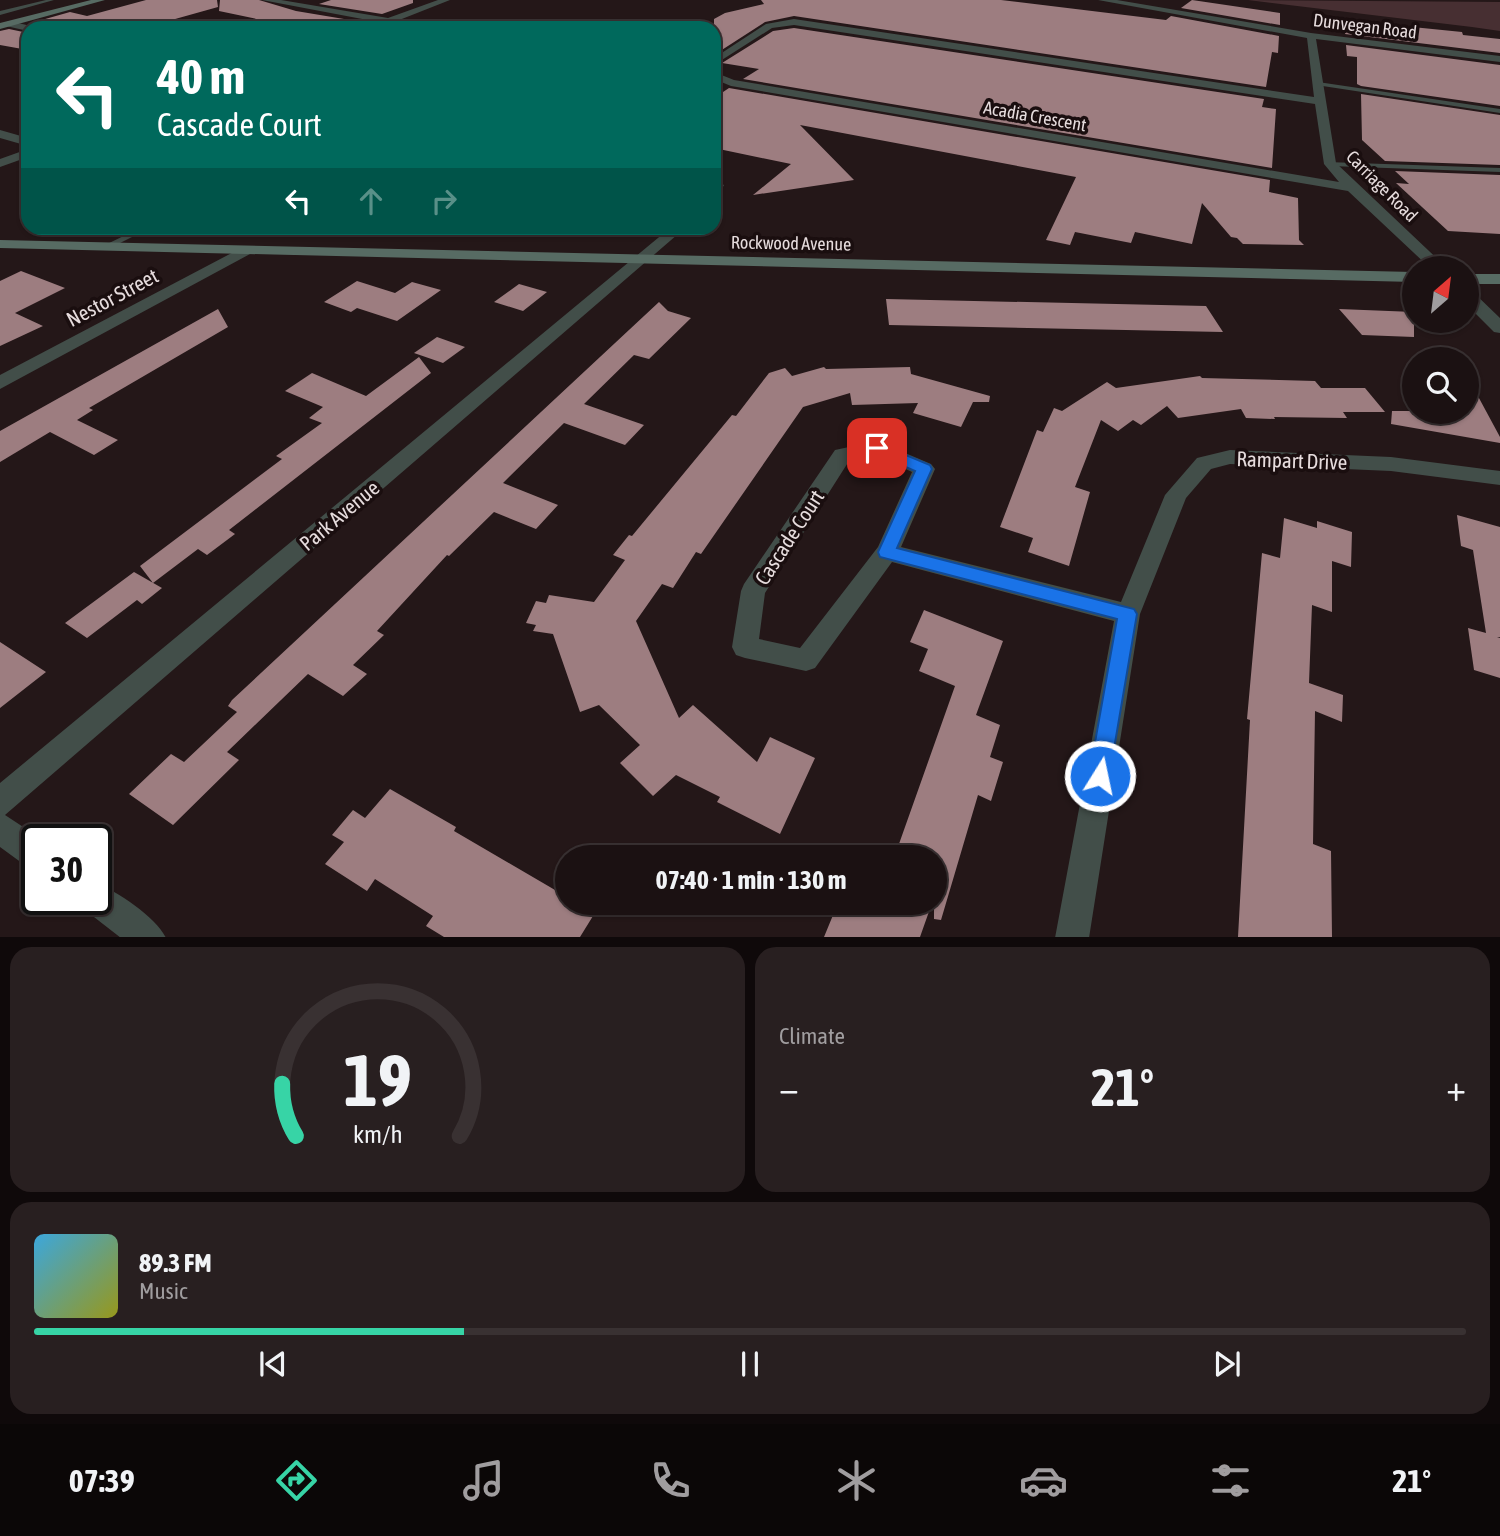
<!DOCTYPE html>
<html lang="en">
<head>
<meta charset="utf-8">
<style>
  body { margin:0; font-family:"Asap Condensed",sans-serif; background:#281f20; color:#f1f3f6; height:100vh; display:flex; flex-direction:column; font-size:26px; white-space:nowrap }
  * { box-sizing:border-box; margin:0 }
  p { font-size:23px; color:#a09d9f }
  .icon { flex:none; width:38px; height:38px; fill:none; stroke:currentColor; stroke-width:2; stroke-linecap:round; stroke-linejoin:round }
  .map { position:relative; height:937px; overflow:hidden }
  .drawer { display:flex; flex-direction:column; gap:10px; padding:10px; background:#0f090a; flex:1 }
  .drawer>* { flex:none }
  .top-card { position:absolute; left:21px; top:21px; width:700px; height:214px; border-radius:21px; box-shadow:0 2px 5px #0004,0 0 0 2px #393132; background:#00695c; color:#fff; overflow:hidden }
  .needle { width:46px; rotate:28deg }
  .buttons { position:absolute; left:1402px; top:256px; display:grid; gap:14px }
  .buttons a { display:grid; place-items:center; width:77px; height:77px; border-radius:50%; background:#1b1112; box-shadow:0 2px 5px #0004,0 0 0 2px #393132; font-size:35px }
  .speed { position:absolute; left:21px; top:824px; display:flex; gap:14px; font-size:35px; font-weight:700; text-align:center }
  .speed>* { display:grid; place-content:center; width:91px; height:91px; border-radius:50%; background:#1b1112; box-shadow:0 2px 5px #0004,0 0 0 2px #393132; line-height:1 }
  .speed .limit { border:4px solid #111; border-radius:10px; background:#fff; color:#111 }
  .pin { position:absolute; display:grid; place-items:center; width:60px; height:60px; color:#fff; margin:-30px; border-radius:14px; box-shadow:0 4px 10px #0006 }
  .me { position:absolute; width:77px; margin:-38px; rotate:10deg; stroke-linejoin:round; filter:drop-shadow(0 0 5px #0008) }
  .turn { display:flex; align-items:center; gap:24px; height:147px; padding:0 21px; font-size:32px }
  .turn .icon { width:91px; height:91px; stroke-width:2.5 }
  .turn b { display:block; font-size:49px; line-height:60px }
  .lanes { display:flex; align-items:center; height:66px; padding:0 21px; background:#0003; justify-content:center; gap:35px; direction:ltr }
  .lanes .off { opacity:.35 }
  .big { font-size:52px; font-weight:700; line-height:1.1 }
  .drawer .card { flex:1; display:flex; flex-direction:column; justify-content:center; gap:10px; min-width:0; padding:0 24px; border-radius:21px; background:#281f20 }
  .drawer .dial { align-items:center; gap:0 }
  .dial svg { height:182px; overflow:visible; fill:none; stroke:#393132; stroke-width:7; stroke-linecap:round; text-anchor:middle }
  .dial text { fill:#f1f3f6; stroke:none }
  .song { display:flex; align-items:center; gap:21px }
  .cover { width:84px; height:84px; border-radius:10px; background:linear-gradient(135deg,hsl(200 70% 55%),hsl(60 70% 35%)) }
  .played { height:7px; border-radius:4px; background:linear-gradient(90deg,#37d4a6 30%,#393132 30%) }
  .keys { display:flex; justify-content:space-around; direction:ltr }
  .heat { display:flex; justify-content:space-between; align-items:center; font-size:38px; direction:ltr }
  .drawer .tiles { flex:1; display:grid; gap:10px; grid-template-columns:1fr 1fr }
  .card:last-child { grid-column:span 2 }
  .trip { position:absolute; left:555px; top:845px; width:392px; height:70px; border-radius:35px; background:#1b1112; box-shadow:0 2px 5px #0004,0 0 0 2px #393132; font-weight:700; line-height:70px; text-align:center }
  .dock { display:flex; height:112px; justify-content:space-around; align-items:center; background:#0b0707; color:#a09d9f }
  .dock .icon { width:49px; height:49px }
  .dock .selected { color:#37d4a6 }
  .dock b { font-size:32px; color:#f1f3f6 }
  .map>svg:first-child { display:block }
  .green { fill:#472f32 }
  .building { fill:#9d7d80 }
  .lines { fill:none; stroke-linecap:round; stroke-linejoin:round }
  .lane { fill:#424e49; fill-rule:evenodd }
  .street { fill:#424e49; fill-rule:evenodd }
  .secondary { fill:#576b63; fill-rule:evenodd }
  .route { fill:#1a73e8; stroke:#114b97; stroke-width:2 }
  .labels { text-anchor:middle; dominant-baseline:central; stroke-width:7; stroke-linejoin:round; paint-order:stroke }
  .far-street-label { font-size:18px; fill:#e6dcdd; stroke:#1a0e0f }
  .street-label { font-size:21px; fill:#e6dcdd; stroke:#1a0e0f }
</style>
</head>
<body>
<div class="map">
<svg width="1500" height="938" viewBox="0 0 1500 938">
  <rect width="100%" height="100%" fill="#241718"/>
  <path class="green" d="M 1248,0 L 1500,2 L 1500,31 L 1472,27 Z"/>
  <path class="building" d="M 146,0 L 217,0 L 218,7 L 143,28 L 36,28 L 31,23 L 70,12 L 87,16 Z
    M 220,0 L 259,0 L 296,11 L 362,22 L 344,28 L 260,28 L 260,23 L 266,21 L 219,11 Z
    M 331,0 L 413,0 L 413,3 L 382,14 L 319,4 Z
    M 761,0 L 1001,0 L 1166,20 L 1171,16 L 1279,36 L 1278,53 L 1272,52 L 1266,87 L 794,16 L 765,22 L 714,55 L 714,19 L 725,13 L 764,4 Z
    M 1192,0 L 1280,13 L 1280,25 L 1181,8 Z
    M 1343,20 L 1462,32 L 1463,35 L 1500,39 L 1500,53 L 1345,34 Z
    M 794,28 L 1264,99 L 1262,107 L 1276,109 L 1272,168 L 743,79 L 759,69 L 722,63 L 773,31 Z
    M 9,29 L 28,33 L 28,50 L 0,45 L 0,31 Z
    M 1346,45 L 1500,65 L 1500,106 L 1361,86 L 1357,84 L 1357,57 L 1347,56 Z
    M 729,88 L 1270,180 L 1269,192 L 1298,198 L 1299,240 L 1304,245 L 1243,244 L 1237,238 L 1231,237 L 1202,203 L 1192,244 L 1135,232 L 1131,243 L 1075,232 L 1070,245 L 1046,240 L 1076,177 L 800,125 L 854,180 L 753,195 L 791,164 L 714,148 L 714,98 Z
    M 1361,94 L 1500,115 L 1500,165 L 1385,161 L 1362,140 Z
    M 1395,171 L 1500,175 L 1500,234 L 1448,231 L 1396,183 L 1409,184 Z
    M 21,271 L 65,288 L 15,313 L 43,326 L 0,346 L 0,281 Z
    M 357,281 L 395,293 L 412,282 L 441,290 L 397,321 L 357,308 L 351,312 L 324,302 Z
    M 519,284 L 547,292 L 523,311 L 494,302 Z
    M 886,299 L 1206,306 L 1223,332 L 889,325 Z
    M 659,302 L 668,311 L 691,318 L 649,359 L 634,355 L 584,404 L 644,425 L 625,445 L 564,423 L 503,483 L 558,505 L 536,529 L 494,512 L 449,556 L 447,555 L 377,631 L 384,635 L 353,665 L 367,674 L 343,696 L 308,674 L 227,752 L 239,760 L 173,825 L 129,794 L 171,754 L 184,762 L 237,712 L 228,706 L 232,700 Z
    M 218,309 L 228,327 L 89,408 L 93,410 L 77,420 L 118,440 L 94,455 L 50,432 L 0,462 L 0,431 Z
    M 1339,309 L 1414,312 L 1414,337 L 1362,335 Z
    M 437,337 L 465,347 L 443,363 L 414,353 Z
    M 419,357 L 431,373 L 229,530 L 235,534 L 207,555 L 198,549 L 153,583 L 140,566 L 282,459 L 276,456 L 322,423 L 309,418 L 323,407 L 285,391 L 312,373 L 366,396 Z
    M 824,367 L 826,369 L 910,367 L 911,374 L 990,396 L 989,402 L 973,402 L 961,427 L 913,413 L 918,403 L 852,405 L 850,393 L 803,407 L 701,554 L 696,552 L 673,588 L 662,584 L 636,621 L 679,718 L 693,705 L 757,762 L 770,737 L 815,758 L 780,834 L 717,802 L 720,797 L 676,775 L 653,796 L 620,763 L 640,745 L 599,705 L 580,712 L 553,634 L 533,631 L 536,625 L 526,623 L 536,601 L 546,603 L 549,595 L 594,602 L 625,560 L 613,555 L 629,535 L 632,536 L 732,415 L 736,416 L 769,373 L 785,368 L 792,376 Z
    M 1466,374 L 1500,437 L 1500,443 L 1391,424 L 1392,411 L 1466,411 Z
    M 1200,376 L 1202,378 L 1315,381 L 1321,388 L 1365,388 L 1385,412 L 1343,412 L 1347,418 L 1274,417 L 1275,419 L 1246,418 L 1241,409 L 1178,418 L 1167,406 L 1141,425 L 1133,420 L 1118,431 L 1101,420 L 1075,487 L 1090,492 L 1069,566 L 1028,552 L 1033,538 L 1000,527 L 1037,430 L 1043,432 L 1054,408 L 1062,411 L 1107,382 L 1116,388 Z
    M 1457,515 L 1500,527 L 1500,637 L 1497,637 L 1500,638 L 1500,678 L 1474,670 L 1468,628 L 1486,633 L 1473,550 L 1461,546 Z
    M 1284,518 L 1317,528 L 1317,521 L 1352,532 L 1351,567 L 1332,561 L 1332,612 L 1312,605 L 1309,683 L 1343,695 L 1342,722 L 1315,711 L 1313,844 L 1331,851 L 1332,937 L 1238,937 L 1250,720 L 1247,719 L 1262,553 L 1280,558 Z
    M 134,572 L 162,588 L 142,604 L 137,600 L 87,638 L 65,623 Z
    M 924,610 L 1003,641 L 976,715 L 1000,725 L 990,757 L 1003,762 L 991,801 L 978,795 L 941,920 L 934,919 L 934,858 L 894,858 L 955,686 L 919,671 L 928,649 L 910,642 Z
    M 0,642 L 46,672 L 0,708 Z
    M 390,789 L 456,827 L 454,831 L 567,897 L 567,903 L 601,903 L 580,937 L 444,937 L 426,926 L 433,916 L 375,879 L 367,891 L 325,864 L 344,842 L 332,835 L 353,810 L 365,818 Z
    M 838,903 L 932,903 L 920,937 L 824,937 Z"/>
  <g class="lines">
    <path class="lane" d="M 46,0 L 54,0 L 0,15 L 0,11 Z
      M 1318,82 L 1500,109 L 1500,113 L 1316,85 Z
      M 1327,162 L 1500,168 L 1500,172 L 1330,166 L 1326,164 Z
      M 140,228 L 150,228 L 110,248 L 103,246 Z"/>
    <path class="street" d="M 262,0 L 281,0 L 388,18 L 438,0 L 450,0 L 379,28 L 371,26 L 378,22 Z
      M 1098,0 L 1117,0 L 1311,33 L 1500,56 L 1500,62 L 1316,39 L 1336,163 L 1447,268 L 1430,268 L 1348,191 L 731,86 L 714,79 L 714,72 L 734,80 L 1339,182 L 1324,164 L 1315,104 L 794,25 L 772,28 L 714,65 L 714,58 L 766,24 L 794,19 L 1314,97 L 1307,38 Z
      M 9,21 L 31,26 L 33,28 L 28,28 L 28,31 L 6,26 L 4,24 Z
      M 0,130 L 28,138 L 28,146 L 0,138 Z
      M 28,149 L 28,157 L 0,167 L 0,159 Z
      M 714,180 L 724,185 L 719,194 L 714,195 Z
      M 670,228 L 685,228 L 5,815 L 43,840 L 37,840 L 37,871 L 26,866 L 0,847 L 0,783 Z
      M 245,246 L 253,251 L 250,254 L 0,389 L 0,375 Z
      M 1466,289 L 1472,291 L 1500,318 L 1500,333 L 1494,332 L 1466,304 Z
      M 877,441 L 931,464 L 935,469 L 901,547 L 1121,602 L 1165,495 L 1197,458 L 1230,450 L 1391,457 L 1500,471 L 1500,485 L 1391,471 L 1230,464 L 1211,469 L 1186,498 L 1140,614 L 1089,938 L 1055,938 L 1114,621 L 892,562 L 815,668 L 806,671 L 745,658 L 736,655 L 732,647 L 741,591 L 744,584 L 835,450 ZM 875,455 L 912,472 L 878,547 L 800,648 L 759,639 L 765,593 L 849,461 Z
      M 96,883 C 117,891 157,918 166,938 L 121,938 L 85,910 L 80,900 L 96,900 Z"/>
    <path class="secondary" d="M 91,0 L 105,0 L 0,29 L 0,23 Z
      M 0,240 L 1414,272 L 1414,282 L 0,248 Z
      M 1466,274 L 1500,274 L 1500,284 L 1466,284 Z"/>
  </g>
  <path class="route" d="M 877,443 L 930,465 L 932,469 L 897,548 L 1134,609 L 1137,614 L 1108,784 L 1100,787 L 1092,784 L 1089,776 L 1117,619 L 880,557 L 878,552 L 915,471 L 871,452 L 869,448 Z"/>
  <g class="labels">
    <g class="far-street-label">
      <text transform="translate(1365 26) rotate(7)">Dunvegan Road</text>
      <text transform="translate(1035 116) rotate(10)">Acadia Crescent</text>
      <text transform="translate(1382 186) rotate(45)">Carriage Road</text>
      <text transform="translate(791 243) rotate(1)">Rockwood Avenue</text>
    </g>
    <g class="street-label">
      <text transform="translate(112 297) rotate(-28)">Nestor Street</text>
      <text transform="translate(1292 460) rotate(2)">Rampart Drive</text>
      <text transform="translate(339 515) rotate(-40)">Park Avenue</text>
      <text transform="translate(789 537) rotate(-57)">Cascade Court</text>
    </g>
  </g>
</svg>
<div class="buttons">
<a><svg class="needle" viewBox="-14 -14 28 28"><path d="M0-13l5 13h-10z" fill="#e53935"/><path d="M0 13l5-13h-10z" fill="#a09d9f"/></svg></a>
<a><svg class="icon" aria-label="search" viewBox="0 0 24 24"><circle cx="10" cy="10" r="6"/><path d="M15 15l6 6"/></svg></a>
</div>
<div class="speed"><div class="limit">30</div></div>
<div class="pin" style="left:877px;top:448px;background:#d93025"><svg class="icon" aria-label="arrive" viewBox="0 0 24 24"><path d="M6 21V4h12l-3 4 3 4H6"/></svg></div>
<svg class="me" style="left:1100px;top:776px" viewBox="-20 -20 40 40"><circle r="17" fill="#1a73e8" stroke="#fff" stroke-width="3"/><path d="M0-11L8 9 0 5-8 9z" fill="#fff"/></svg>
<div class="trip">07:40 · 1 min · 130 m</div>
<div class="top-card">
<div class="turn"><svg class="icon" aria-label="left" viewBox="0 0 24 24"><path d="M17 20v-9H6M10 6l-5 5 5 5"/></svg><div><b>40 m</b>Cascade Court</div></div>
<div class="lanes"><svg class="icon" aria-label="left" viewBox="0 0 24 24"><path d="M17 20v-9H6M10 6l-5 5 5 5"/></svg><svg class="icon off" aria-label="ahead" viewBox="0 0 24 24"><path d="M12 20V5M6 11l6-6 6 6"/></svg><svg class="icon off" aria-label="right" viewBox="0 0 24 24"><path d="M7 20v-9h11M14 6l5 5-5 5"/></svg></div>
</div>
</div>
<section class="drawer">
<div class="tiles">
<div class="card dial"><svg viewBox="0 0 100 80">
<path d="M14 69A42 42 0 1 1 86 69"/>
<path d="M14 69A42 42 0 0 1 8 46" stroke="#37d4a6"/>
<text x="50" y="56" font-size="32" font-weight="700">19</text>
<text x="50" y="72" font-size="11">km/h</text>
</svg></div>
<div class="card"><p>Climate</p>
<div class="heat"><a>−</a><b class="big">21°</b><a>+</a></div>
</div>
<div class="card">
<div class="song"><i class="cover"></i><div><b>89.3 FM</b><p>Music</p></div></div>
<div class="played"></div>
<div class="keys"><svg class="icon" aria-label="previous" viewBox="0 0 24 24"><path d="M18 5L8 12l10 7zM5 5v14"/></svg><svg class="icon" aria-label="pause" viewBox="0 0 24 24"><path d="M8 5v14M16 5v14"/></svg><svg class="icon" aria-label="next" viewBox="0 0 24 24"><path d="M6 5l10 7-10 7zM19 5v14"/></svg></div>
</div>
</div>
</section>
<nav class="dock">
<b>07:39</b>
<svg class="icon selected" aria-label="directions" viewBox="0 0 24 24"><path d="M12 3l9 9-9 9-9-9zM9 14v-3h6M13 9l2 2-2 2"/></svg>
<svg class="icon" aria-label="music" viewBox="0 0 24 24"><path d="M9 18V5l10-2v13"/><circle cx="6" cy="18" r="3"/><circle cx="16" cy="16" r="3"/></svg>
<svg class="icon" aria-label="phone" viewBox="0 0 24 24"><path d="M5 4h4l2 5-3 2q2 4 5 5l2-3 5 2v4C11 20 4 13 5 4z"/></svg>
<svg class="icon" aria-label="climate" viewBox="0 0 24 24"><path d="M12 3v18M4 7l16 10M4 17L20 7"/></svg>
<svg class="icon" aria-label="car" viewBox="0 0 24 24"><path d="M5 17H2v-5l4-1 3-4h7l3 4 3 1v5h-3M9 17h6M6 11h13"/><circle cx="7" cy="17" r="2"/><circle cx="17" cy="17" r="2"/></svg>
<svg class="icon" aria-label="filters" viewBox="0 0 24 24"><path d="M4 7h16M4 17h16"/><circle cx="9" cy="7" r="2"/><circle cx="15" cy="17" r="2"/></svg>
<b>21°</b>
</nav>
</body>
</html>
